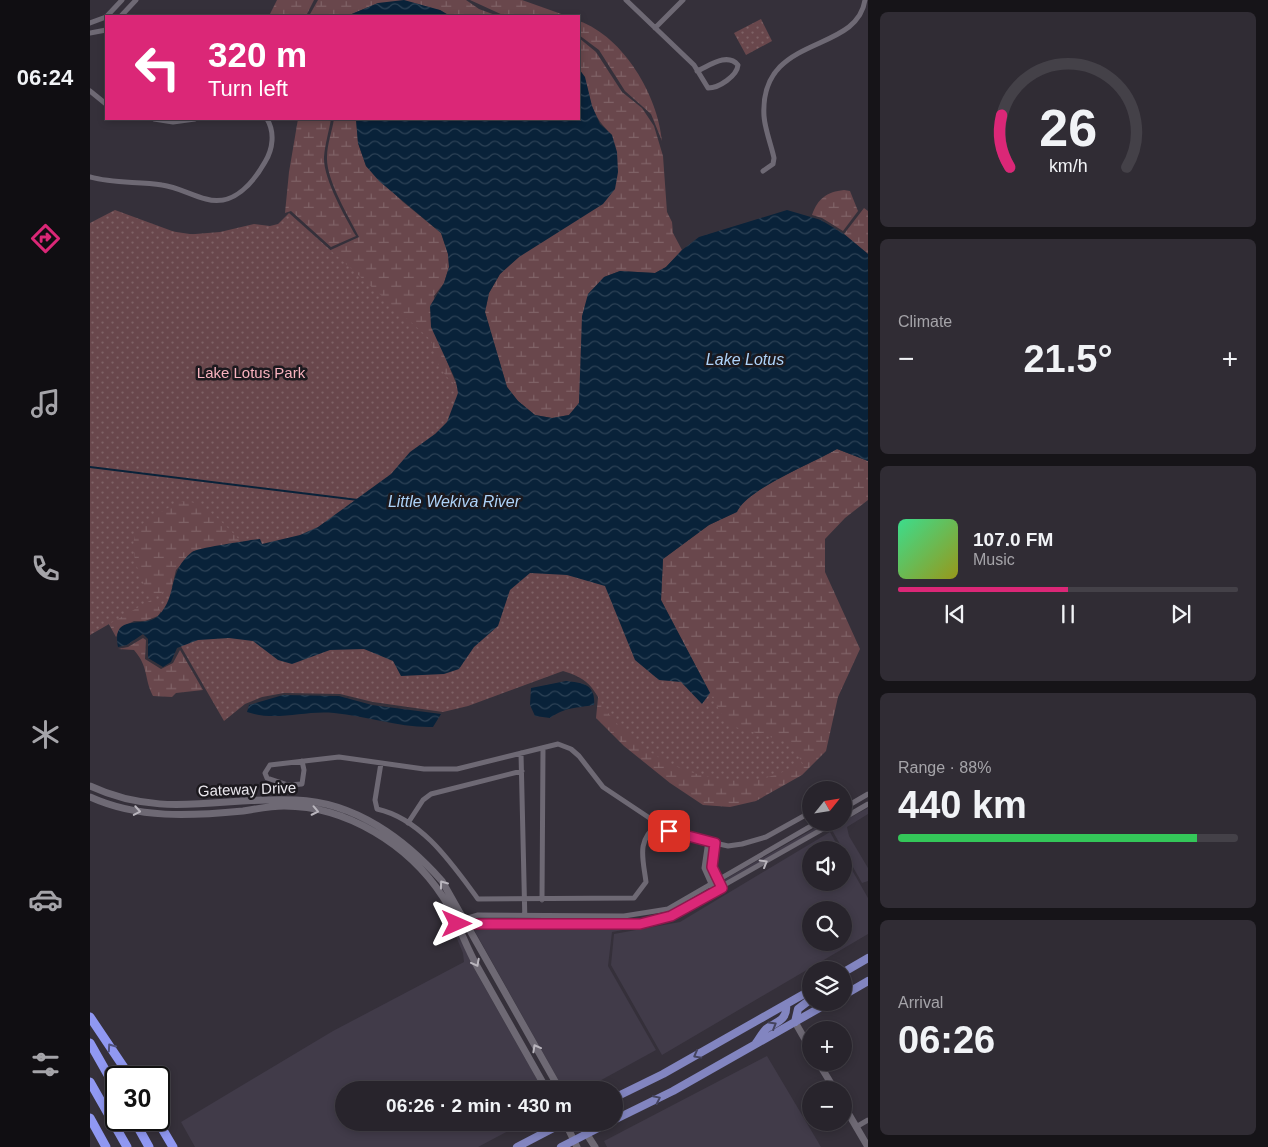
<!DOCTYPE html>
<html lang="en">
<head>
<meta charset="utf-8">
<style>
  body { margin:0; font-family:Helvetica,sans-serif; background:#302c34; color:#f1f3f6; height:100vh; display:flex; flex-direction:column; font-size:19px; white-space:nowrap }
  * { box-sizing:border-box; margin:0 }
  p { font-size:16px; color:#a5a4a9 }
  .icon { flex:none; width:28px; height:28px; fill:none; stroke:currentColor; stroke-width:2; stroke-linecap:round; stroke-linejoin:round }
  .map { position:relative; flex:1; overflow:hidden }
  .side { display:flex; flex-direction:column; gap:12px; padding:12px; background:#161418; width:400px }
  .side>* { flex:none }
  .top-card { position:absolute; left:15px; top:15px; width:475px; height:105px; border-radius:0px; box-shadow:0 2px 8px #0003,0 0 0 1px #444148; background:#db2777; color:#fff; overflow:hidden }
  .needle { width:32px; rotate:60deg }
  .controls { position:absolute; left:712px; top:781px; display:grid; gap:10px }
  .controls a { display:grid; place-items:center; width:50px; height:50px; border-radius:50%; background:#28242c; box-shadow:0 2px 8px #0003,0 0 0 1px #444148; font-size:25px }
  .speed { position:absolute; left:15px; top:1066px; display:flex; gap:10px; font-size:25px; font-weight:700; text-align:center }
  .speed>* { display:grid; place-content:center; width:65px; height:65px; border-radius:50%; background:#28242c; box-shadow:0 2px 8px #0003,0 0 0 1px #444148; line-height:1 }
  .speed .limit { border:2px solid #111; border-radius:8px; background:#fff; color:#111 }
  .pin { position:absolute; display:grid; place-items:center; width:42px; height:42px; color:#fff; margin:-21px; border-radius:10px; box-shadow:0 2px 8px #0006 }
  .me { position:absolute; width:55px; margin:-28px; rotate:90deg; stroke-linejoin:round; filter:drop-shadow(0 0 4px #0008) }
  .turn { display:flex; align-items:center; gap:18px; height:105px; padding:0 20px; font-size:22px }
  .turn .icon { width:65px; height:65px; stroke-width:2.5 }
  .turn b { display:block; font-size:35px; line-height:42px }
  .big { font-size:38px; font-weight:600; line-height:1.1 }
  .side .tile { flex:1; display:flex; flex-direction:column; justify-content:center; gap:8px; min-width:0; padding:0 18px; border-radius:8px; background:#302c34 }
  .side .dial { align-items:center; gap:0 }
  .dial svg { height:130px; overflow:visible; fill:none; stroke:#444148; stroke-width:7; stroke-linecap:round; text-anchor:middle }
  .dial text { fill:#f1f3f6; stroke:none }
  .song { display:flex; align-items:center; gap:15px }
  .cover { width:60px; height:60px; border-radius:8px; background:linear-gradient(135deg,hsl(150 70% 55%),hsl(60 70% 35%)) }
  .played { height:5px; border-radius:2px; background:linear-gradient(90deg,#db2777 50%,#444148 50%) }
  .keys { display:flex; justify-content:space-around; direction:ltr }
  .heat { display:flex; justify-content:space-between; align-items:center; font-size:28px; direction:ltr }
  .charge { height:8px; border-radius:4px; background:linear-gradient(90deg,#34c759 88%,#444148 0) }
  .trip { position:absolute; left:245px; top:1081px; width:288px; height:50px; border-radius:25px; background:#28242c; box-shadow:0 2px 8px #0003,0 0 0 1px #444148; font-weight:600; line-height:50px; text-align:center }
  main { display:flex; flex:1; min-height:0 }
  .menu { display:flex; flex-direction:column; width:90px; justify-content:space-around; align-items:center; background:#100e12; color:#a5a4a9 }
  .menu .icon { width:35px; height:35px }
  .menu .active { color:#db2777 }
  .menu b { font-size:22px; color:#f1f3f6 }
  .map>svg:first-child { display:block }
  .built { fill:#413b49; fill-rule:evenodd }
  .wetland { fill:url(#wetland-marsh) }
  .park { fill:url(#park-dots) }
  .water { fill:url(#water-waves) }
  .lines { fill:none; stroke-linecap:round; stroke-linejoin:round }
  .stream { stroke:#092239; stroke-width:2 }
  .street { stroke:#6e6974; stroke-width:5 }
  .secondary { stroke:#6e6974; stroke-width:7 }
  .primary { stroke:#8285c0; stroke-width:8 }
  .highway { stroke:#9098f2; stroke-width:9 }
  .oneway { stroke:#b9b5bd }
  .oneway2 { stroke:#45445f }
  .oneway3 { stroke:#50527d }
  .route-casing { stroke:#8e194d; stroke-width:12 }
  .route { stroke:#db2777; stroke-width:9 }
  .labels { text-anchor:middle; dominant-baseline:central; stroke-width:5; stroke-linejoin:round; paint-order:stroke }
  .park-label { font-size:15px; fill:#f8b2be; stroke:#1c191e }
  .street-label { font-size:15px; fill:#ebe8ee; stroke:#1c191e }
  .water-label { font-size:16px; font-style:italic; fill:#aed3f9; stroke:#1c191e }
</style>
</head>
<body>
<main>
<nav class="menu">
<b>06:24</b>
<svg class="icon active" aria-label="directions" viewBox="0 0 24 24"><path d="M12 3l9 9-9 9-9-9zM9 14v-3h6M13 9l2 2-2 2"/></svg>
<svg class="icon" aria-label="music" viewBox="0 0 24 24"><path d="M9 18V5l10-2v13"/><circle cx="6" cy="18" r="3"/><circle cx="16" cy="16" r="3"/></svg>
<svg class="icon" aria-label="phone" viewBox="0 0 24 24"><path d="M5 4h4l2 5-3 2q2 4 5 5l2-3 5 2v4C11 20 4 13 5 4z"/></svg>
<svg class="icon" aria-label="climate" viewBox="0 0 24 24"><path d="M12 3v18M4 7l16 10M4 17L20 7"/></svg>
<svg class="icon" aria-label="car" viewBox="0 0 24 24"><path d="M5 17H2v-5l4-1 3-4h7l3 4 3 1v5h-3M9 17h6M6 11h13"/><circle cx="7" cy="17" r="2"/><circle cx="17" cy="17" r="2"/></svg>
<svg class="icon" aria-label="filters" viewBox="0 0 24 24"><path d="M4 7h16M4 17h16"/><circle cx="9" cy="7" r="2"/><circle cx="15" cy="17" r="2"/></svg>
</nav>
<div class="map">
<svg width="778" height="1147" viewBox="0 0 778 1147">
  <defs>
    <pattern id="wetland-marsh" width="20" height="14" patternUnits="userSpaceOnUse" patternTransform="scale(1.25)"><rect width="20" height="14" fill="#69474c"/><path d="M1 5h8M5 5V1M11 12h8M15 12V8" fill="none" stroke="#7f6266"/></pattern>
    <pattern id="park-dots" width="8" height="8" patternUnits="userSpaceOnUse" patternTransform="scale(1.25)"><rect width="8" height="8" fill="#69474c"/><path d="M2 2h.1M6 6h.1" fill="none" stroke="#7f6266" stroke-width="1.8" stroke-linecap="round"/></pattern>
    <pattern id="water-waves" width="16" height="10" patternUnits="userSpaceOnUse" patternTransform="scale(1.25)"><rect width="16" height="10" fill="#092239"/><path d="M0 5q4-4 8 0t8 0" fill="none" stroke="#2d4256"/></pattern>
  </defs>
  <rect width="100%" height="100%" fill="#35303a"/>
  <path class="built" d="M 778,808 L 778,814 L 757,827 L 759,836 L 778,868 L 778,881 L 772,883 L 742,830 L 739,829 Z
    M 734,823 L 739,823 L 634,883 L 632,881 Z
    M 740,832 L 750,850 L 721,850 L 721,882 L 754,882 L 754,856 L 778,898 L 778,934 L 572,1055 L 521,965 L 524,934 L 590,922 ZM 721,910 L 754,910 L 754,942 L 721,942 Z
    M 362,921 L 385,970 L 453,1090 L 254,1090 L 254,1122 L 433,1123 L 388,1147 L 105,1147 L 91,1122 L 243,1031 L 374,962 L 373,953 L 360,922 Z
    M 549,927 L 522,932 L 518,966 L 566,1050 L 493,1090 L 474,1090 L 383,928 Z
    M 677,1056 L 731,1147 L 517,1147 L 514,1141 Z"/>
  <path class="wetland" d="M 187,0 L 224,0 L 216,16 L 179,16 Z
    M 228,0 L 376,0 L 389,9 L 408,16 L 360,16 L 350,10 L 288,3 L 257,16 L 219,16 Z
    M 380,0 L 432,0 L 477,16 L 415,16 Z
    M 489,21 C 534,37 568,96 572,141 L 561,114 L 535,91 L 509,50 L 489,35 Z
    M 489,38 L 506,52 L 532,92 L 552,108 L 564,126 L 573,156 L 577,212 L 582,222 L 583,233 L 592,250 L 576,267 L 565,273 L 530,271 L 514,277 L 491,377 L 489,403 L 479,415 L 462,418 L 445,415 L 428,401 L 417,387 L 395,312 L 399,293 L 410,274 L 429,257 L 522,135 C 513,126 506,118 502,106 C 497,92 498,80 489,69 Z
    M 208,119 L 241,119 C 239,131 235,144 234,157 C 233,178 255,217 266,236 L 241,247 L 201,211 L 195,213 L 199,172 Z
    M 244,119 L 266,119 L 268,143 L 276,166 L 313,202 L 351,233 L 358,254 L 359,267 L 354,283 L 344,296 L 356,359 L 368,388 L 228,527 L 104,551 L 86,570 L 79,599 L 68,616 L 55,621 L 44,621 L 30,628 L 26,637 L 10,608 L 0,254 L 60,228 L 232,254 L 269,237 C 259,217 236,180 237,157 C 237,144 242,132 244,119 Z
    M 754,190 L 760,191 L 768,211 L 753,231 L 732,218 L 722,215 C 728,198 737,192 754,190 Z
    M 774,208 L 778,211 L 778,254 L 754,234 Z
    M 747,449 L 778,461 L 778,500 L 755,518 L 735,539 L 735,572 L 770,649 L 748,697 L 736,751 L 712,775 L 666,801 L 640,807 L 613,805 L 580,783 L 534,746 L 506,718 L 510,677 L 499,657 L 477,630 L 466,634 L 388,686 L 351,699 L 321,690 L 274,649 L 303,661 L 311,676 L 354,674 L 369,669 L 384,647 L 408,626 L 420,590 L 440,573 L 477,575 L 515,586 L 545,660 L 569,680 L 591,682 L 612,704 L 620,693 L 571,600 L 573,559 L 619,525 L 646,512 C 657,489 723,463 747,449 Z
    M 53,638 L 56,640 L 55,659 L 71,669 L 83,663 L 90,650 L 113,690 L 86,693 L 82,697 L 63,696 C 54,679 59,667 44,650 L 28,649 L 38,647 Z"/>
  <path class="park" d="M 671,19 L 682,41 L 656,55 L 644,33 Z
    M 25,210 L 93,235 L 130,232 L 164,224 L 180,226 L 188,224 L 199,213 L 342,341 C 344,363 355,380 375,390 L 523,525 L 638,725 L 701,743 L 713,764 C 698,769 681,778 666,780 C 614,786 556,759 523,719 C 503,696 508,681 473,671 L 378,706 L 353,712 L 283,702 L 250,694 L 194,693 L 172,697 L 155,704 L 134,721 L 63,598 L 155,546 C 142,532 120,507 101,502 C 90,499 82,506 73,511 C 65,515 52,522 48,529 C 35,550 53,581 61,600 L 0,635 L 0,223 Z"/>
  <path class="water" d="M 314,0 L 350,10 L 360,16 L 257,16 L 288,3 Z
    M 489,69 L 495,77 L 502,106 L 510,124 L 522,135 L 527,152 L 528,172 L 525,189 L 513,204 L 429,257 L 410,274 L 399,293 L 395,312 L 417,387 L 428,401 L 445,415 L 462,418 L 479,415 L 489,403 L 492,316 L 498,294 L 514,277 L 530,271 L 565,273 L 576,267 L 592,250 L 609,237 L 697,210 L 731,220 L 754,234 L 778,254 L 778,461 L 747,449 C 723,463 657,489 647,512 L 619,525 L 573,559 L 571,600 L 620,693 L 612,704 L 591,682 L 569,680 L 545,660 L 515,586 L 477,575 L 440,573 L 420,590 L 408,626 L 384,647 L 369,669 L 354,674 L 311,676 L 303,661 L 274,649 L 240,650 L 202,664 L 188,660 L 163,641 L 139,638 L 108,640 L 87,648 L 81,662 L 73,667 L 58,658 L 58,639 L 53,634 L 37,645 L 28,647 C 21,611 55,630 69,615 C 88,595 77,572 102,552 C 107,548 151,542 161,540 L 170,539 L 172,544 L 210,535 L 228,527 L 301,474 L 320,452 L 345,434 L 357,422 L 368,393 L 366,381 L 341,327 L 340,306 L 354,283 L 359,267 L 358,254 L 351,233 L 289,181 L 276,166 L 268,143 L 266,119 L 489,119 Z
    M 476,681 C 493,683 506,684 504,705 C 487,708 475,707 460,718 L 445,716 L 440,705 L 441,688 Z
    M 193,695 L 249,696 L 282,705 L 351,714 L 343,727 C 309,728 278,716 244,713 C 214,710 187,722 157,712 L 159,705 Z"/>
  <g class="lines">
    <path class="stream" d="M 0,467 L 268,500"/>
    <path class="street" d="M 536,0 L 604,65 L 618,88 C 629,88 647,76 648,65 C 637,52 619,66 607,71
      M 17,16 L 32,0
      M 31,16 L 46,0
      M 0,23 L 16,17
      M 565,28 L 593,0
      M 0,33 L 16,30
      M 0,91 L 16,104
      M 64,119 L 83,122 L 105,119
      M 673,171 L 683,164 L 684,158 C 681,144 675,130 674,116 C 669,33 767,55 775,0
      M 0,177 C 23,184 48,181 72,185 C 87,187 101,195 116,199 C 143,207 163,183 175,162 C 183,149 185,132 177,119
      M 431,753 L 435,924
      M 212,761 L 214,770 L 212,784 L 198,785 L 177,778 L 175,773 L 180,765 L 249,757 L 334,769 L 367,769 L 468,744 L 481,749 L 489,756 L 513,787 L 579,831 L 594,836 L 638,846 L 652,844 L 676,837 L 721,812
      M 291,763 L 285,800 L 287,809 C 332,819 362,864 388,899 L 544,898 L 556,882 C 553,858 546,841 568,824
      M 754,808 L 778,794
      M 754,818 L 778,804
      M 318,823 L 333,800 L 341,794 L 432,771
      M 618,841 L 614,868 L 622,886
      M 625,843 L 621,867 L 632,888
      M 452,900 L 453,748
      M 371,920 L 388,915 L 534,916 L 578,909 L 728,822
      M 374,925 L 550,924 L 581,915 L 745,822
      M 766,1127 L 778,1120"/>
    <path class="secondary" d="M 0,786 C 72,820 133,796 206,800 C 265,802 315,839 352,881 L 470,1090
      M 0,797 C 48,819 101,816 153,811 C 166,809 181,806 194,806 C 257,806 319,845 353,897 C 367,919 375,945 388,968 C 411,1009 434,1049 457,1090
      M 705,1022 L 721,1050
      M 728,1062 L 745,1090
      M 754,1106 L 778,1147
      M 475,1122 L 487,1147
      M 489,1122 L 505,1147"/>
    <path class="primary" d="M 754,972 L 778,958
      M 754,995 L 778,981
      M 705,1022 L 708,1009 L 721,999
      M 666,1043 C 669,1039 672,1033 676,1029 C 686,1022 698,1020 696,1005
      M 524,1098 L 573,1074 L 721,990
      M 524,1120 L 583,1091 L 740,1002
      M 427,1147 L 475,1122
      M 471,1147 L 520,1122"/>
    <path class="highway" d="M 0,1017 L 41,1078
      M 0,1043 L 26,1089
      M 0,1082 L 37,1147
      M 0,1118 L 16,1147
      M 44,1120 L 59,1147
      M 67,1120 L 83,1147"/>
  </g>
  <defs><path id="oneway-chevron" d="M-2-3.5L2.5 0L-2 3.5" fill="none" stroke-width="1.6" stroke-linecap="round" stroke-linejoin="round" transform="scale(1.25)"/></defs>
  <g class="oneway">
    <use href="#oneway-chevron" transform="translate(47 811) rotate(10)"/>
    <use href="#oneway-chevron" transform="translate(225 811) rotate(12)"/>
    <use href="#oneway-chevron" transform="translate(674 863) rotate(-30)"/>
    <use href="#oneway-chevron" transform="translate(353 884) rotate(-126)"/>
    <use href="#oneway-chevron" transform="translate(386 963) rotate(62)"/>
    <use href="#oneway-chevron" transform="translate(446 1048) rotate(-119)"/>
  </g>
  <g class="oneway2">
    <use href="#oneway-chevron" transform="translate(683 1025) rotate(-31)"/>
    <use href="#oneway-chevron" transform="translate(607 1055) rotate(151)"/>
    <use href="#oneway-chevron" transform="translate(567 1099) rotate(-26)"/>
  </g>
  <use class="oneway3" href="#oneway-chevron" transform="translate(21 1047) rotate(-125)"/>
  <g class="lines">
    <g class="route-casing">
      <path id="route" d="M 367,924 L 550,924 L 581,916 L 632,888 L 622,867 L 625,843 L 579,831"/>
    </g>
    <use href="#route" class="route"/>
  </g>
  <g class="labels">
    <g class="park-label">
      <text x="161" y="372">Lake Lotus Park</text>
    </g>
    <g class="street-label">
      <text transform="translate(157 789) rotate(-2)">Gateway Drive</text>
    </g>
    <g class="water-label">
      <text x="655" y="359">Lake Lotus</text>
      <text x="364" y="501">Little Wekiva River</text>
    </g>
  </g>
</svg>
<div class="controls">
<a><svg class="needle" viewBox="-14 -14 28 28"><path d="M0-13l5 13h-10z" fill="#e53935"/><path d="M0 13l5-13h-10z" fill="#a5a4a9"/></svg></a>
<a><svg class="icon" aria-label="sound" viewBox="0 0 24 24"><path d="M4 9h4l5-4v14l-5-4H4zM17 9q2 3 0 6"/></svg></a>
<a><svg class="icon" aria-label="search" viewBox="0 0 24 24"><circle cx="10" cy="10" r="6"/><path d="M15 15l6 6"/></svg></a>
<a><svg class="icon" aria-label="layers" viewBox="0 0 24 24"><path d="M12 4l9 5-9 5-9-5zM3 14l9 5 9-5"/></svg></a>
<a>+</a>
<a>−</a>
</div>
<div class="speed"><div class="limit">30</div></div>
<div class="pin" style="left:579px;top:831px;background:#d93025"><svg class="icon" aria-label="arrive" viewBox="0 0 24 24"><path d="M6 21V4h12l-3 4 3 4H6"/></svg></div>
<svg class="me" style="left:367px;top:924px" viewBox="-20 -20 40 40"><path d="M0-17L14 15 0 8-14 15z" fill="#db2777" stroke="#fff" stroke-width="4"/></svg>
<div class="trip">06:26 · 2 min · 430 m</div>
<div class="top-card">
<div class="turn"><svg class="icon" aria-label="left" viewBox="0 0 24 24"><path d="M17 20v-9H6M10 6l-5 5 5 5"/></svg><div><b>320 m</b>Turn left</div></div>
</div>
</div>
<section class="side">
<div class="tile dial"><svg viewBox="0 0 100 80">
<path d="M14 69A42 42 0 1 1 86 69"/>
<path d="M14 69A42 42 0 0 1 9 37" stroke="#db2777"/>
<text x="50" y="56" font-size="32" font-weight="700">26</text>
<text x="50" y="72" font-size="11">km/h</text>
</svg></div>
<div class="tile"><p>Climate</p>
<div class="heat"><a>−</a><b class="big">21.5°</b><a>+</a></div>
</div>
<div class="tile">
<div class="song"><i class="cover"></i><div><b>107.0 FM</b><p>Music</p></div></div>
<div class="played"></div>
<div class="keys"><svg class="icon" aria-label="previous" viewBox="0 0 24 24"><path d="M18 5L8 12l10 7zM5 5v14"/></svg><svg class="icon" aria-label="pause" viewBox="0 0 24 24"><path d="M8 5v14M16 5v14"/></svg><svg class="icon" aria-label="next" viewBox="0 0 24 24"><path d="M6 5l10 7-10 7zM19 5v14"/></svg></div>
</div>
<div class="tile"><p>Range · 88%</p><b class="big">440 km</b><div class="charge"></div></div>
<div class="tile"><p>Arrival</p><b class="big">06:26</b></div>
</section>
</main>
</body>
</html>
